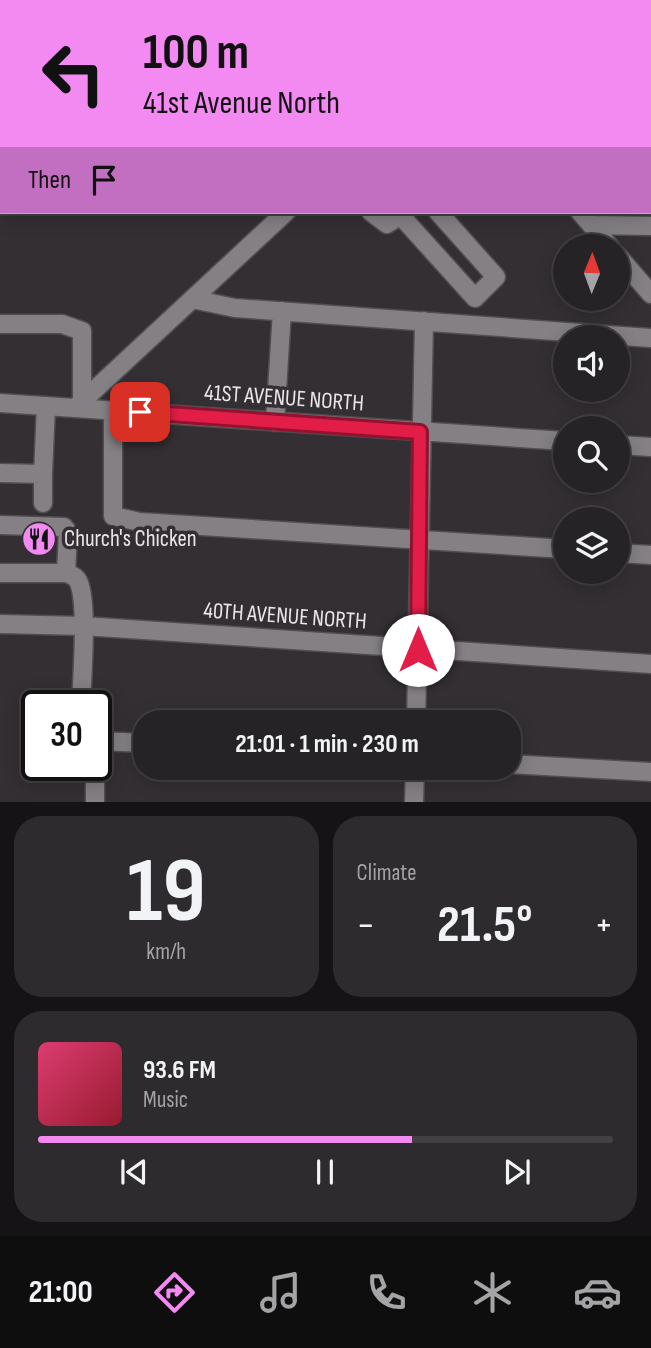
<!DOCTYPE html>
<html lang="en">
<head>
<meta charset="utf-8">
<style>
  body { margin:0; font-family:"Sofia Sans Condensed",sans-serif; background:#2e2b2e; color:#f1f3f6; height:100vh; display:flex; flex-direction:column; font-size:26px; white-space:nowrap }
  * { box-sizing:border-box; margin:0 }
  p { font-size:23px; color:#a4a4a7 }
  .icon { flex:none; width:38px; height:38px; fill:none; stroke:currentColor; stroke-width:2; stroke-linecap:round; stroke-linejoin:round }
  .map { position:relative; height:802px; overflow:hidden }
  .drawer { display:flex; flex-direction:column; gap:14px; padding:14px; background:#151315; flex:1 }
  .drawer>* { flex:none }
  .banner { position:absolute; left:0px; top:0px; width:651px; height:214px; box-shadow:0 4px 18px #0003,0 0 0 2px #424043; background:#f38af2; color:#111; overflow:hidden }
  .needle { width:46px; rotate:1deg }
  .buttons { position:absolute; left:553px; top:234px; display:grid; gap:14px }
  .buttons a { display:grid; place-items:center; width:77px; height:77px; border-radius:50%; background:#262326; box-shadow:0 4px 18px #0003,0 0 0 2px #424043; font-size:35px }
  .speed { position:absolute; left:21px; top:690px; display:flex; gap:14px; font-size:35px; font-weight:700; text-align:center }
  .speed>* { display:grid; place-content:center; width:91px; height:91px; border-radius:50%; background:#262326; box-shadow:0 4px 18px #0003,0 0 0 2px #424043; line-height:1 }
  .speed .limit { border:4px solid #111; border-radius:10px; background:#fff; color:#111 }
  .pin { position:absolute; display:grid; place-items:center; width:60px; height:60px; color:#fff; margin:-30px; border-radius:14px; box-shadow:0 4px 10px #0006 }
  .me { position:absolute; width:77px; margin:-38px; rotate:0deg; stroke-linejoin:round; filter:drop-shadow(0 0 5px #0008) }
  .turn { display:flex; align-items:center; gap:24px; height:147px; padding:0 28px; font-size:32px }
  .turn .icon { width:91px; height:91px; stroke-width:2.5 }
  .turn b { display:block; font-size:49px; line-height:60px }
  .then { display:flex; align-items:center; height:66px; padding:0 28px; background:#0003; gap:14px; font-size:26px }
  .big { font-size:52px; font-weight:700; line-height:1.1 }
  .drawer .tile { flex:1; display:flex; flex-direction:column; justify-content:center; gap:10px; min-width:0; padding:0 24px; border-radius:28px; background:#2e2b2e }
  .drawer .dial { align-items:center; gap:0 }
  .dial b { font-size:91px; line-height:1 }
  .song { display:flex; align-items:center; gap:21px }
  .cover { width:84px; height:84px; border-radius:10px; background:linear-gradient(135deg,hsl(340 70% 55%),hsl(350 70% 35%)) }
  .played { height:7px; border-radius:4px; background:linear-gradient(90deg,#f38af2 65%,#424043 65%) }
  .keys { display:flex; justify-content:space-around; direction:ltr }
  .heat { display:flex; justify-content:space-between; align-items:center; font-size:38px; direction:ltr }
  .drawer .tiles { flex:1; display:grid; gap:14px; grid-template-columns:1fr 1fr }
  .tile:last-child { grid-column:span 2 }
  .trip { position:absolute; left:133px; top:710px; width:388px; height:70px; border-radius:28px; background:#262326; box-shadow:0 4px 18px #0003,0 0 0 2px #424043; font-weight:700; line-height:70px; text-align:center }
  .tab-bar { display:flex; height:112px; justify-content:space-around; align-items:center; background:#0f0e0f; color:#a4a4a7 }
  .tab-bar .icon { width:49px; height:49px }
  .tab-bar .on { color:#f38af2 }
  .tab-bar b { font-size:32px; color:#f1f3f6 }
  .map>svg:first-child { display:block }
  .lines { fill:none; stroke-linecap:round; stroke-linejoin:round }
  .minor-casing { stroke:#514d51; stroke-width:21 }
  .major-casing { stroke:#514d51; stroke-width:24 }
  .minor { stroke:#848084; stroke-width:18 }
  .major { stroke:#b378b3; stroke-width:21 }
  .route-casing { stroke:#92132f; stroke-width:18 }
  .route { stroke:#e11d48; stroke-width:12 }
  .labels { text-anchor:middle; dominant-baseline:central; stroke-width:7; stroke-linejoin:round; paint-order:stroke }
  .street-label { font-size:23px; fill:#e9e7e9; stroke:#332f33 }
  .poi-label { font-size:23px; fill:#e9e7e9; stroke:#332f33; text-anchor:start }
</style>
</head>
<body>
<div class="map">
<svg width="651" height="802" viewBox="0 0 651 802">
  <rect width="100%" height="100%" fill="#332f33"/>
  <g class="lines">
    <g class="minor-casing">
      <path id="minor" d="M 123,0 L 123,2
        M 404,0 L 405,2
        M 512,2 L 514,0
        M 0,173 L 2,174
        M 371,212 L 387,224 L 406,212
        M 580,212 L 610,247
        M 401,216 L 475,298 L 496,277 L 438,212
        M 592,225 L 651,226
        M 618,256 L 651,294
        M 192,299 L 235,308 L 651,338
        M 0,324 L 62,324 L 82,331 L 82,402
        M 0,403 L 565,441
        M 75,408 L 286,212
        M 113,411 L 113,516 L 140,522 L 565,549
        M 275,422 L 282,311
        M 618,445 L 651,447
        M 0,473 L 43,474 L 46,406
        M 43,474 L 43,503
        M 0,525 L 64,527 L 68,532 L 66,573
        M 618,553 L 651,555
        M 0,573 L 66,573 C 72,575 77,577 79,583 C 88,605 82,678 81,705
        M 0,624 L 83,626 L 651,664
        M 416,723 L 424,321
        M 96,741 L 145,743
        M 509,764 L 651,772
        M 95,765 L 95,802
        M 414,802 L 415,768"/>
    </g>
    <g class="major-casing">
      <path id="major" d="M 0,83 L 1,0"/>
    </g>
    <use href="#minor" class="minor"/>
    <use href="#major" class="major"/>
  </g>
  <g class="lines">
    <g class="route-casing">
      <path id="route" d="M 140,412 L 420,432 L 418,650"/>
    </g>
    <use href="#route" class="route"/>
  </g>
  <defs>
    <g id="restaurant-disc" transform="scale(1.75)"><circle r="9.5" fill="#f38af2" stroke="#332f33"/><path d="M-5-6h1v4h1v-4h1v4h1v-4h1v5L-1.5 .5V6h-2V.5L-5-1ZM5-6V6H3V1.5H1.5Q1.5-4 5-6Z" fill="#111"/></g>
  </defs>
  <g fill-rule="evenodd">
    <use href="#restaurant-disc" x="39" y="539"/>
  </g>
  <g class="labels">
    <g class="street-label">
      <text transform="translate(284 398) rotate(4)">41ST AVENUE NORTH</text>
      <text transform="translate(285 616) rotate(4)">40TH AVENUE NORTH</text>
    </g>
    <g class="poi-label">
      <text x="64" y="539">Church's Chicken</text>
    </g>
  </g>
</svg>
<div class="buttons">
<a><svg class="needle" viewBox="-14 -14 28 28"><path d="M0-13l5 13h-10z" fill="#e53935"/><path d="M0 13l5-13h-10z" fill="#a4a4a7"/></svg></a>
<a><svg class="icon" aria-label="sound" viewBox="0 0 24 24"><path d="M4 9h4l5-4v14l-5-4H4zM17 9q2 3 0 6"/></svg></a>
<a><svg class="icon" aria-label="search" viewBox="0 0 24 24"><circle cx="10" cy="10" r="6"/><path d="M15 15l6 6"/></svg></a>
<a><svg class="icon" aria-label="layers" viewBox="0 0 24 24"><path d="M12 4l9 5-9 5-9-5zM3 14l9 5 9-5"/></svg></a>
</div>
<div class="speed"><div class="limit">30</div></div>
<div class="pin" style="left:140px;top:412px;background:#d93025"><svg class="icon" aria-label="arrive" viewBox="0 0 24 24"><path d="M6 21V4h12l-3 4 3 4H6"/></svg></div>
<svg class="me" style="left:418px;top:650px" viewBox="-20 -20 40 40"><circle r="19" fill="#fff"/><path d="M0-13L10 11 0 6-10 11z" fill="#e11d48"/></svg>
<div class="trip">21:01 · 1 min · 230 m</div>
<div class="banner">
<div class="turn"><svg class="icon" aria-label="left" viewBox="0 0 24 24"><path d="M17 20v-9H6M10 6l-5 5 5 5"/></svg><div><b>100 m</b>41st Avenue North</div></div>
<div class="then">Then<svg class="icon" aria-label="arrive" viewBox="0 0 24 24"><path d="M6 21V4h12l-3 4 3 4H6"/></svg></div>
</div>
</div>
<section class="drawer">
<div class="tiles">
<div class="tile dial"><b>19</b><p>km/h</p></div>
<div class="tile"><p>Climate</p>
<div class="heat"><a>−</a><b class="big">21.5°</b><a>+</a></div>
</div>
<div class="tile">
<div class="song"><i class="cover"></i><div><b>93.6 FM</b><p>Music</p></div></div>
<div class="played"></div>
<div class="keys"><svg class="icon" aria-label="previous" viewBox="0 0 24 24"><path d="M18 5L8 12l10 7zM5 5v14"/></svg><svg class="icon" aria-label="pause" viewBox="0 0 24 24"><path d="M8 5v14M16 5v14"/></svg><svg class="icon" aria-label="next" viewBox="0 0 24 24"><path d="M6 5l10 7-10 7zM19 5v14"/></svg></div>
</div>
</div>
</section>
<nav class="tab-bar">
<b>21:00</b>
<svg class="icon on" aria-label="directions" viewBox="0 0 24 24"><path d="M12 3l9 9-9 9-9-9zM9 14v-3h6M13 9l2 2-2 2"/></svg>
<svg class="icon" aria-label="music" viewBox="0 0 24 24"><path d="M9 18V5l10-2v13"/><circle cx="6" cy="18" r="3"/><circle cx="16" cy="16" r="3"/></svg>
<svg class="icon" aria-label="phone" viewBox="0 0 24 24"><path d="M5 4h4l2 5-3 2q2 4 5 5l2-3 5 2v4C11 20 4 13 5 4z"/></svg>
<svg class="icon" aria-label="climate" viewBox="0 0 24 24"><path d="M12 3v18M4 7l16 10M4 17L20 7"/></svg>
<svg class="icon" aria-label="car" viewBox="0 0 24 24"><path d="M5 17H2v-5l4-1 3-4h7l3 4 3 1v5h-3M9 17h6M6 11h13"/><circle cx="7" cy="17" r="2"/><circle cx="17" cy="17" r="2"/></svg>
</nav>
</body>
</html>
